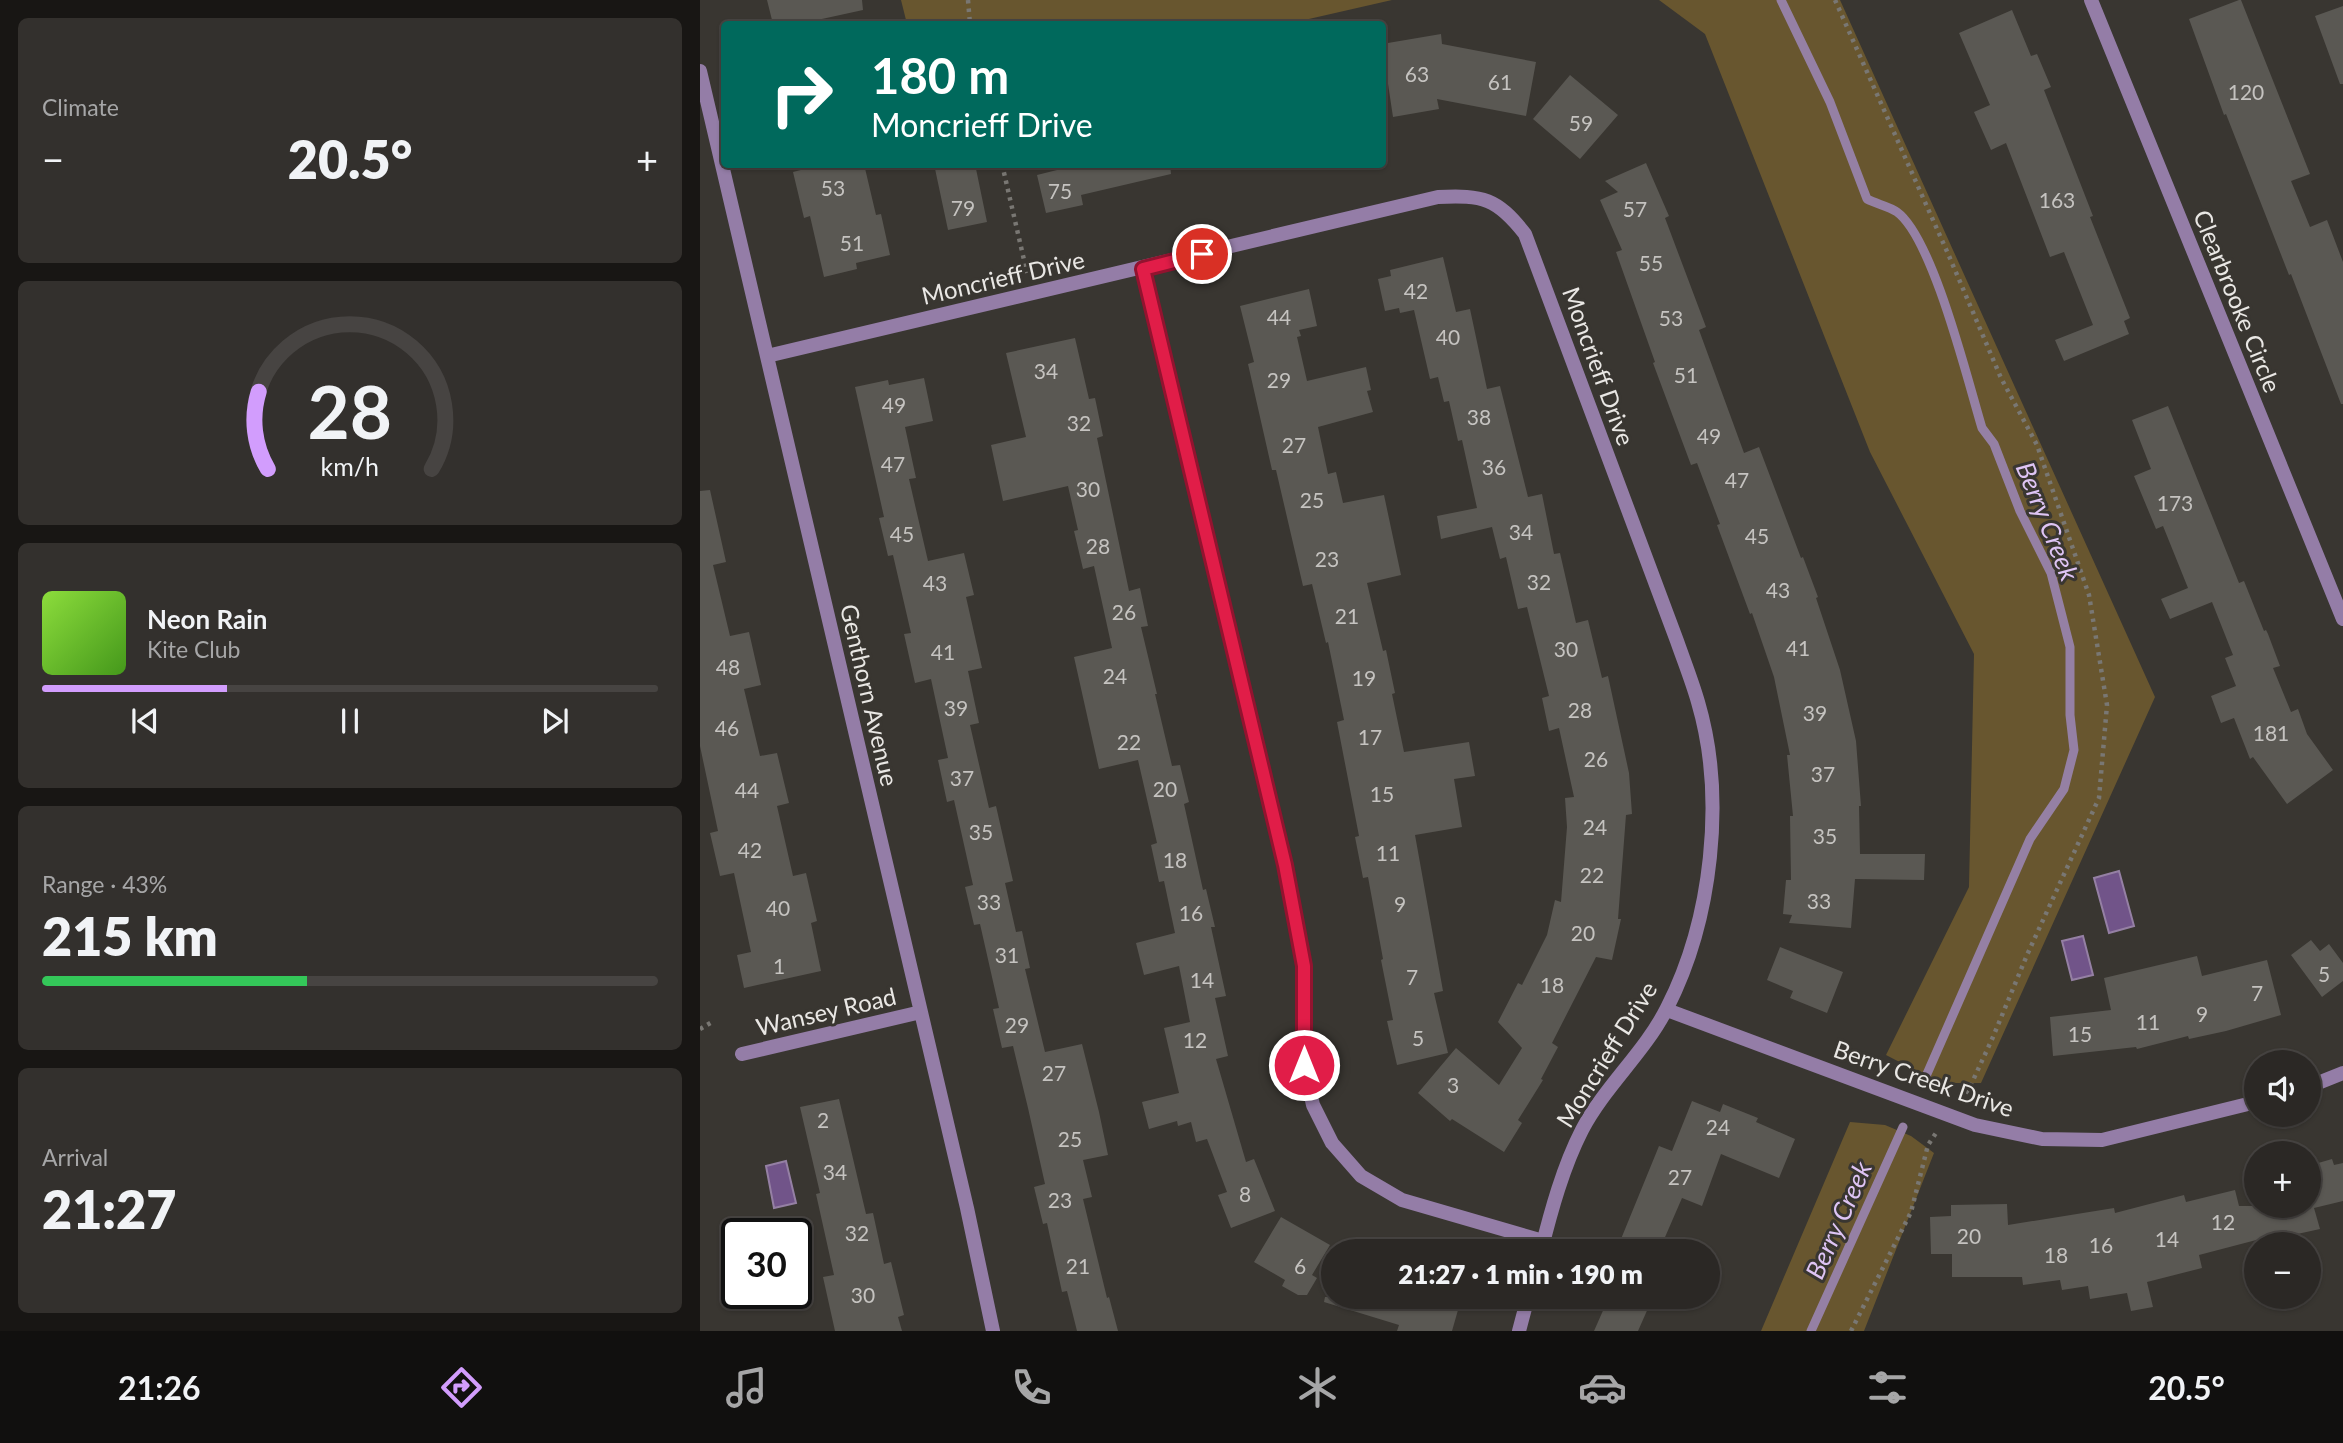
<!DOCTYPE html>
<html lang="en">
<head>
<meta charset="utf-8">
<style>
  body { margin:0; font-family:Lato,sans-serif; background:#33302d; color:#f1f3f6; height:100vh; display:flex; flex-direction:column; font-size:26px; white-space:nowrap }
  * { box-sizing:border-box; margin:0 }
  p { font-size:23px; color:#a6a6a7 }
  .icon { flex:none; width:38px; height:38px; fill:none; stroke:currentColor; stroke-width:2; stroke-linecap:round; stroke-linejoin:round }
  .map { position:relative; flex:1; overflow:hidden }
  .drawer { display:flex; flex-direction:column; gap:18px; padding:18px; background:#181614; width:700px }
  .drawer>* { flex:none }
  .banner { position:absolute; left:21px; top:21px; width:665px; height:147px; border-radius:7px; box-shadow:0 2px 5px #0004,0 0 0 2px #474442; background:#00695c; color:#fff; overflow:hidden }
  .tools { position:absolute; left:1544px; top:1050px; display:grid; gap:14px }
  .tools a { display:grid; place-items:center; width:77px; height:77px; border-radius:50%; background:#2b2825; box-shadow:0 2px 5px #0004,0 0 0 2px #474442; font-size:35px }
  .speed { position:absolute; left:21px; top:1218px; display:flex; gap:14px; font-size:35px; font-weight:700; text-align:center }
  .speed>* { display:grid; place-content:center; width:91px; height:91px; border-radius:50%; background:#2b2825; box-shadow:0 2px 5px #0004,0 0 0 2px #474442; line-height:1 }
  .speed .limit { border:4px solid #111; border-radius:10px; background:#fff; color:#111 }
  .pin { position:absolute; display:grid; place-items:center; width:60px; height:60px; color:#fff; margin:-30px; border:4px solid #fff; border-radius:50%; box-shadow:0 2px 7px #0007 }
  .me { position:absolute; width:77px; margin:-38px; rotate:0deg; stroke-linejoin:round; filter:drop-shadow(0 0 5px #0008) }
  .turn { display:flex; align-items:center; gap:24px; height:147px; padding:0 35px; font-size:32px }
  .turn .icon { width:91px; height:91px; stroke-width:2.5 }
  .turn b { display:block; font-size:49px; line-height:60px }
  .big { font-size:52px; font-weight:800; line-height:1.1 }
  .drawer .tile { flex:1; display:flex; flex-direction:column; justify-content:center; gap:10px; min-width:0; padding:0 24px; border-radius:10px; background:#33302d }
  .drawer .dial { align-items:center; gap:0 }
  .dial svg { height:182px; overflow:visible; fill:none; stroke:#474442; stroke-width:7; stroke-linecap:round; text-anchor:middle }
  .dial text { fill:#f1f3f6; stroke:none }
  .song { display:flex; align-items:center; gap:21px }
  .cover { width:84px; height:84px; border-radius:10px; background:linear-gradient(135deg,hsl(90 70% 55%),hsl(100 70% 35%)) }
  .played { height:7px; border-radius:4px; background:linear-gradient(90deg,#d29dfd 30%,#474442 30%) }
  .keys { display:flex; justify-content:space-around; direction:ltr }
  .heat { display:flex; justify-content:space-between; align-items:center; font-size:38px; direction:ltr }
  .charge { height:10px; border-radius:5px; background:linear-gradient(90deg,#34c759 43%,#474442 0) }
  .trip { position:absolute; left:621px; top:1239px; width:399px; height:70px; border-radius:35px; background:#2b2825; box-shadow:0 2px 5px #0004,0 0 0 2px #474442; font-weight:800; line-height:70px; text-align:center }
  .tabs { display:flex; height:112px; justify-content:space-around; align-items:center; background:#11100f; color:#a6a6a7 }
  .tabs .icon { width:49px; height:49px }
  .tabs .selected { color:#d29dfd }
  .tabs b { font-size:32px; color:#f1f3f6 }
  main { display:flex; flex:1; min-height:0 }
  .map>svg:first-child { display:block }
  .green { fill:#68562f }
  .water { fill:#715489; stroke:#9580a4; stroke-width:2 }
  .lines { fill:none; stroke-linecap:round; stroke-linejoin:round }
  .stream { stroke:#9580a4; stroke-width:9 }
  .building { fill:#5a5853 }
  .path { stroke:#797773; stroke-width:4.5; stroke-dasharray:3.5 5; stroke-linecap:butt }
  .minor { stroke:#947da7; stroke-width:14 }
  .route-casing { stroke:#92132f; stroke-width:18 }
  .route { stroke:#e11d48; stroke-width:12 }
  .labels { text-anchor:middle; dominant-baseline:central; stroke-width:6; stroke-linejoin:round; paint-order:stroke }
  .number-label { font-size:21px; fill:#c5c3c0 }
  .street-label { font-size:24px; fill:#e9e7e4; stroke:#393631 }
  .water-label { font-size:26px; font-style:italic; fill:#dec4f4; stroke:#393631 }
</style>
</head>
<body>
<main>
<section class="drawer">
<div class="tile"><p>Climate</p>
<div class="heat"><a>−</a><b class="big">20.5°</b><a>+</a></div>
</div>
<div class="tile dial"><svg viewBox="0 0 100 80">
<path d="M14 69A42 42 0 1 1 86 69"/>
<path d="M14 69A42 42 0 0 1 10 35" stroke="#d29dfd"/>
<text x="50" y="56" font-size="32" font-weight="700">28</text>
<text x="50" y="72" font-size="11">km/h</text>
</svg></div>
<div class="tile">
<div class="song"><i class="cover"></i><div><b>Neon Rain</b><p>Kite Club</p></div></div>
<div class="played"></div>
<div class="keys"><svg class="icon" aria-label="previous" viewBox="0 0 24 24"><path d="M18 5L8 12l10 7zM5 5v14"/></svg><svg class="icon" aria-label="pause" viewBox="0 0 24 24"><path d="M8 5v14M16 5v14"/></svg><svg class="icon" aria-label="next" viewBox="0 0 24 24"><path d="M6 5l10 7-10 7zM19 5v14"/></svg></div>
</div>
<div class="tile"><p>Range · 43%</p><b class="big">215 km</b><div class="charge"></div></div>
<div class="tile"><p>Arrival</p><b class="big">21:27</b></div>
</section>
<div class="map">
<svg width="1643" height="1331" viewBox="0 0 1643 1331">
  <rect width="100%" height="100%" fill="#393631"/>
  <path class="green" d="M 201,0 L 692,0 L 587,24 L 207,24 Z
    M 959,0 L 1140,0 L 1455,697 L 1281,1083 L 1240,1083 L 1186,1055 L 1269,887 L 1274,654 L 1170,452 L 1005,34 Z
    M 1150,1122 L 1185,1125 L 1211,1136 L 1234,1153 L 1164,1331 L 1061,1331 Z"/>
  <path class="water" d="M 1419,871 L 1434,926 L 1409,933 L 1394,878 Z
    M 1383,936 L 1393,975 L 1372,980 L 1362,941 Z
    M 86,1161 L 96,1203 L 74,1208 L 66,1166 Z"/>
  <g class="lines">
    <path class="stream" d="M 1081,0 L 1130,102 L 1167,199 C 1176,204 1189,206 1197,212 C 1233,238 1268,382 1282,428 L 1294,444 L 1320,511 L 1351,573 L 1370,647 L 1370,715 L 1374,750 L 1364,789 L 1330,839 L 1223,1083
      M 1111,1331 L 1203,1127"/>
  </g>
  <path class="building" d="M 67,0 L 162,0 L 163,10 L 99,24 L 73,24 Z
    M 1539,0 L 1541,0 L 1610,174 L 1591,181 L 1610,227 L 1627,220 L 1643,262 L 1643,404 L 1641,404 L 1591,274 L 1589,275 L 1526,114 L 1524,115 L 1489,19 Z
    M 1643,6 L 1643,84 L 1640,84 L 1615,16 Z
    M 1312,10 L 1331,56 L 1337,54 L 1351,87 L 1344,90 L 1393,216 L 1390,217 L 1430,318 L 1424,321 L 1429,334 L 1364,361 L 1355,340 L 1393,325 L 1364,252 L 1350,257 L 1306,143 L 1291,150 L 1274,112 L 1290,105 L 1259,33 Z
    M 741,34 L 742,44 L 836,62 L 826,116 L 737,99 L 739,109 L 693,117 L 682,44 Z
    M 870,75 L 918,115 L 880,159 L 833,119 Z
    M 946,163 L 969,216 L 965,218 L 1006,327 L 999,330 L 1044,453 L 1059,447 L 1101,558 L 1103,557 L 1118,597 L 1116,598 L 1140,670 L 1156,741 L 1161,806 L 1159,806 L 1160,854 L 1225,854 L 1224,880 L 1155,879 L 1151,928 L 1089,923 L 1092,915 L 1083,914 L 1086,880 L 1091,880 L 1090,816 L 1093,816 L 1087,755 L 1090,755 L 1074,677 L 1052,613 L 1050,614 L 1017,525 L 1020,524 L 997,463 L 991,465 L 953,363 L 955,362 L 916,252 L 922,250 L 900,200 L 918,192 L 905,181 Z
    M 124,164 L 164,164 L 176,215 L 181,214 L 190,255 L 156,263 L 157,269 L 124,277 L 110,216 L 104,218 L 93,172 Z
    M 234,164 L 275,164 L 287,222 L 248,230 Z
    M 381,164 L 470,164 L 471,174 L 381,195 L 383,205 L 346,213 L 337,175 Z
    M 743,257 L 756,312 L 770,309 L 787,389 L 800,386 L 828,497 L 842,494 L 854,554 L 860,553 L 876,623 L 888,620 L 902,678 L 908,676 L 929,773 L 932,814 L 926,815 L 918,919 L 921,919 L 912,960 L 896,957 L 852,1043 L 858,1047 L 841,1079 L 843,1080 L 818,1120 L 822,1123 L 804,1152 L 752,1119 L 750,1121 L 718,1093 L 756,1048 L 799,1085 L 822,1048 L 798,1022 L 818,983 L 822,985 L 847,935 L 855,900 L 861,902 L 867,827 L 865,798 L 874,797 L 859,728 L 849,731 L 842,698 L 849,696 L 827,607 L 818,609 L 806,557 L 800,559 L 792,527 L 741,539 L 737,516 L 777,508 L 762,440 L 758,441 L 749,401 L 744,402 L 738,377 L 730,379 L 714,310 L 700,313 L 699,308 L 685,311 L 678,279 L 691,276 L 690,270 Z
    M 609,289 L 617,326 L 599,330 L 601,336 L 597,337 L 607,381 L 666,367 L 671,390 L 667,391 L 673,412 L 618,427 L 628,474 L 636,472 L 643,503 L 684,495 L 701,575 L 667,583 L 683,651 L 686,650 L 695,693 L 692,694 L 704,752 L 769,742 L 775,776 L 754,779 L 762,827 L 715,835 L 743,991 L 734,993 L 748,1053 L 697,1065 L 687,1021 L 693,1020 L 681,960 L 683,959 L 668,877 L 663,878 L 655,837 L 659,836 L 637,722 L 644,720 L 628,642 L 626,643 L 612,584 L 603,586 L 576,470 L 572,470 L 548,364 L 554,362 L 540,306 Z
    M 375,338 L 389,399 L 395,398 L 403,436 L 397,438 L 429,591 L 440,588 L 448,626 L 441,627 L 457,694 L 455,694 L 472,766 L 480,765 L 489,802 L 484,804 L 503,890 L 506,889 L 515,927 L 511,927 L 526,996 L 515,998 L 528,1056 L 516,1059 L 546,1162 L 554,1159 L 575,1211 L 531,1228 L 518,1195 L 527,1192 L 507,1139 L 496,1142 L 491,1122 L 478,1126 L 477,1121 L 449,1129 L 442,1102 L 479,1093 L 464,1028 L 490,1022 L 479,966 L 444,975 L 436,943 L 475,933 L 464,881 L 459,882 L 451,845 L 457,843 L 438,760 L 399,769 L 374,657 L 412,648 L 394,566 L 383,569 L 374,531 L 378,530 L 368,486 L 303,501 L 291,445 L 326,437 L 306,353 Z
    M 224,378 L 233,421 L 205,427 L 216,478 L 209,479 L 228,561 L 264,553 L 274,595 L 266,597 L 282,668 L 268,671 L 279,723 L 270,725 L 289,808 L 296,806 L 313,881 L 305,883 L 316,932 L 322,931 L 330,968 L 325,969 L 345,1052 L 382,1044 L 399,1112 L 408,1155 L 383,1160 L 392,1197 L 383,1199 L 407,1298 L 409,1297 L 418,1331 L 377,1331 L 367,1291 L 362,1292 L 347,1223 L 343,1224 L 334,1187 L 345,1184 L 328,1108 L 313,1046 L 302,1048 L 293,1009 L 299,1008 L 280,924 L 274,925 L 265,887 L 273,885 L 254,800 L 247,802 L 238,760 L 248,758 L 231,679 L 215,683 L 204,634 L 211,633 L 193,555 L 188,556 L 179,518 L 184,517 L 155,387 L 188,380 L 189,385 Z
    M 1468,406 L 1539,583 L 1544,581 L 1564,631 L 1566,630 L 1568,634 L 1580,666 L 1573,668 L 1591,712 L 1598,709 L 1607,734 L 1633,770 L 1587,804 L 1553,757 L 1550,759 L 1534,718 L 1521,723 L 1511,696 L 1536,686 L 1525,658 L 1533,655 L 1512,602 L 1470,619 L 1461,599 L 1488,588 L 1463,526 L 1456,529 L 1434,476 L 1451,469 L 1432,420 Z
    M 10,490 L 26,562 L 13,565 L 30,636 L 49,632 L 61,685 L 44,689 L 60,756 L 77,753 L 89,803 L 77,806 L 93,876 L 106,873 L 117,921 L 111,923 L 121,971 L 44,988 L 37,955 L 51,952 L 34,873 L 20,876 L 10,833 L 18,831 L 0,746 L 0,491 Z
    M 1611,940 L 1620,951 L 1629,944 L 1643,963 L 1643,981 L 1622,997 L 1591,955 Z
    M 1080,947 L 1143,972 L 1127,1013 L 1090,998 L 1093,991 L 1067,980 Z
    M 1497,956 L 1502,976 L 1567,960 L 1581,1015 L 1526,1031 L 1489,1039 L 1488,1036 L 1437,1049 L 1436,1047 L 1353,1056 L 1350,1017 L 1411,1010 L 1404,978 Z
    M 139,1099 L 166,1214 L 173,1213 L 184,1264 L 191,1262 L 204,1315 L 198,1317 L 202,1331 L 135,1331 L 123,1277 L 134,1275 L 116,1194 L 120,1193 L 100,1107 Z
    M 992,1101 L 1020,1112 L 1023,1104 L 1058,1118 L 1056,1122 L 1095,1139 L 1079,1178 L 1021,1154 L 1002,1206 L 982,1198 L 959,1251 L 949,1251 L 921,1239 L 959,1146 L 972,1151 Z
    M 1632,1159 L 1634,1165 L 1643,1163 L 1643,1201 L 1614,1208 L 1620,1229 L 1584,1237 L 1583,1233 L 1499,1255 L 1502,1268 L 1447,1282 L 1453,1307 L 1431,1311 L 1427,1293 L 1390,1299 L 1388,1286 L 1362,1290 L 1360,1280 L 1323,1285 L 1322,1277 L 1252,1277 L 1252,1254 L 1231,1254 L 1230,1217 L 1251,1216 L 1251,1205 L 1307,1204 L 1308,1225 L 1414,1208 L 1415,1213 L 1484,1195 L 1486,1202 L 1535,1190 L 1539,1206 L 1608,1206 L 1608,1166 Z
    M 581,1217 L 630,1245 L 612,1275 L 617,1278 L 607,1295 L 598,1295 L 582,1286 L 585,1280 L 554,1262 Z
    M 625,1297 L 738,1297 L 760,1303 L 752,1331 L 697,1331 L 699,1325 L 624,1302 Z
    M 909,1297 L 953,1297 L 938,1331 L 894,1331 Z"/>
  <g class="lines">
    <path class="path" d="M 268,0 L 270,24
      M 1135,0 L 1249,256 L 1301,378 L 1337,445 L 1389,595 L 1407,705 L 1399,798 L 1327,955 L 1293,1037 L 1269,1089 L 1261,1098
      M 302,164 L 327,273
      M 0,1029 L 12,1022
      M 1151,1331 L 1211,1212 L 1228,1145 L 1236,1133"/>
    <path class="minor" d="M 1391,0 L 1643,619
      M 0,71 L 267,1208 L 293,1331
      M 443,269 L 585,865 L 604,966 L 604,1065 L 613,1105 L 632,1143 L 661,1176 L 702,1200 L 843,1241
      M 67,356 L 738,197 C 783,195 797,198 825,234 L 977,641 C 984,661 992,681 998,702 C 1026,797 1012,920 967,1008 C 945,1052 905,1086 882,1130 C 863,1167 851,1211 841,1251
      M 967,1010 L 1275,1125 L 1342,1139 L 1402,1140 L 1556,1102
      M 42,1054 L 221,1012
      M 1608,1087 L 1643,1073
      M 819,1331 L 828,1297"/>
  </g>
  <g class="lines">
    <g class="route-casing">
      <path id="route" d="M 502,254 L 443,269 L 585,865 L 604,966 L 604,1065"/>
    </g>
    <use href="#route" class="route"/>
  </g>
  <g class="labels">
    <g class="number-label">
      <text x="717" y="73">63</text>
      <text x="800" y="81">61</text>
      <text x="1546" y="91">120</text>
      <text x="881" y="122">59</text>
      <text x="133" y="187">53</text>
      <text x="360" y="190">75</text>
      <text x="1357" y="199">163</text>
      <text x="263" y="207">79</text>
      <text x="935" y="208">57</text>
      <text x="152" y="242">51</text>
      <text x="951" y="262">55</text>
      <text x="716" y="290">42</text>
      <text x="579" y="316">44</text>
      <text x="971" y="317">53</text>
      <text x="748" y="336">40</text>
      <text x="346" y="370">34</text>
      <text x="986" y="374">51</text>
      <text x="579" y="379">29</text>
      <text x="194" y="404">49</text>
      <text x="779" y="416">38</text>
      <text x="379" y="422">32</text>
      <text x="1009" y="435">49</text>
      <text x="594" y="444">27</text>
      <text x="193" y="463">47</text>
      <text x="794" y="466">36</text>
      <text x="1037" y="479">47</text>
      <text x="388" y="488">30</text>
      <text x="612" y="499">25</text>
      <text x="1475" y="502">173</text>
      <text x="821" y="531">34</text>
      <text x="202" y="533">45</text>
      <text x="1057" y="535">45</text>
      <text x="398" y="545">28</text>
      <text x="627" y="558">23</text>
      <text x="839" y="581">32</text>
      <text x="235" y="582">43</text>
      <text x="1078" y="589">43</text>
      <text x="424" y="611">26</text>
      <text x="647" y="615">21</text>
      <text x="1098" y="647">41</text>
      <text x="866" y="648">30</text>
      <text x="243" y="651">41</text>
      <text x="28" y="666">48</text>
      <text x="415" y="675">24</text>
      <text x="664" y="677">19</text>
      <text x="256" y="707">39</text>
      <text x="880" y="709">28</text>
      <text x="1115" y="712">39</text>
      <text x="27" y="727">46</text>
      <text x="1571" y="732">181</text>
      <text x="670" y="736">17</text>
      <text x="429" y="741">22</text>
      <text x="896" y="758">26</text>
      <text x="1123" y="773">37</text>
      <text x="262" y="777">37</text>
      <text x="465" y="788">20</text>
      <text x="47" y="789">44</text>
      <text x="682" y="793">15</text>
      <text x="895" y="826">24</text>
      <text x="281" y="831">35</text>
      <text x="1125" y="835">35</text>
      <text x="50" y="849">42</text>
      <text x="688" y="852">11</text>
      <text x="475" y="859">18</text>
      <text x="892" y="874">22</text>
      <text x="1119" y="900">33</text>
      <text x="289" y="901">33</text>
      <text x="700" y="903">9</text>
      <text x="78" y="907">40</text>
      <text x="491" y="912">16</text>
      <text x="883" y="932">20</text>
      <text x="307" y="954">31</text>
      <text x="79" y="965">1</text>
      <text x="1624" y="973">5</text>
      <text x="712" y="976">7</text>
      <text x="502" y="979">14</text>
      <text x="852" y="984">18</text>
      <text x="1557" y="992">7</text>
      <text x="1502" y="1013">9</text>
      <text x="1448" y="1021">11</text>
      <text x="317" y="1024">29</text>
      <text x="1380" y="1033">15</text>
      <text x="718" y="1037">5</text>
      <text x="495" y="1039">12</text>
      <text x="354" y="1072">27</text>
      <text x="753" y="1084">3</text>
      <text x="123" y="1119">2</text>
      <text x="1018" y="1126">24</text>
      <text x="370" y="1138">25</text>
      <text x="135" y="1171">34</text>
      <text x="980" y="1176">27</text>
      <text x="545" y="1193">8</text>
      <text x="360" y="1199">23</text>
      <text x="1523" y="1221">12</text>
      <text x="157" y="1232">32</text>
      <text x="1269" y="1235">20</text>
      <text x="1467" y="1238">14</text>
      <text x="1401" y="1244">16</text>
      <text x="1356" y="1254">18</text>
      <text x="378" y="1265">21</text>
      <text x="600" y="1265">6</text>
      <text x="163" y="1294">30</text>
    </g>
    <g class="street-label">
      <text transform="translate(303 277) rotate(-13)">Moncrieff Drive</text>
      <text transform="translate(1538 301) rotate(68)">Clearbrooke Circle</text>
      <text transform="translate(899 366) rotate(70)">Moncrieff Drive</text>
      <text transform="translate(170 695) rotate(77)">Genthorn Avenue</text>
      <text transform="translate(126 1011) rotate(-13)">Wansey Road</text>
      <text transform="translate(906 1054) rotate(-58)">Moncrieff Drive</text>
      <text transform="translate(1224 1078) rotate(19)">Berry Creek Drive</text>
    </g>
    <g class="water-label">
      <text transform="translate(1348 521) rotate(68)">Berry Creek</text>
      <text transform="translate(1138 1220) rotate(-66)">Berry Creek</text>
    </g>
  </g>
</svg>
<div class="tools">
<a><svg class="icon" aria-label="sound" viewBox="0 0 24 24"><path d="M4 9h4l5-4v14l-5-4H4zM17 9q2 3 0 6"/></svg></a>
<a>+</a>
<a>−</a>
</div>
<div class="speed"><div class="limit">30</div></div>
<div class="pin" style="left:502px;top:254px;background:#d93025"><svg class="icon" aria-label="arrive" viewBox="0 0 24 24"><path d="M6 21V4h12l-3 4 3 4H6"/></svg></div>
<svg class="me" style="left:604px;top:1065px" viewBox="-20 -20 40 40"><circle r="17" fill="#e11d48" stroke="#fff" stroke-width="3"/><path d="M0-11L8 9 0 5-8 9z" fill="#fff"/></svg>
<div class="trip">21:27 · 1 min · 190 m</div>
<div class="banner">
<div class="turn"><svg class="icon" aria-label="right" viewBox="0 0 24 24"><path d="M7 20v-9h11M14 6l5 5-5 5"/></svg><div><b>180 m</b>Moncrieff Drive</div></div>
</div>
</div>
</main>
<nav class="tabs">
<b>21:26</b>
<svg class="icon selected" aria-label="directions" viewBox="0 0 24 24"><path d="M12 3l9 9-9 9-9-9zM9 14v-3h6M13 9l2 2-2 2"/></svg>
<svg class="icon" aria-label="music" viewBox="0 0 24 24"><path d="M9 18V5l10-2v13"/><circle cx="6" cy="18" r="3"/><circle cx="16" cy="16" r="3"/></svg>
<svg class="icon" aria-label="phone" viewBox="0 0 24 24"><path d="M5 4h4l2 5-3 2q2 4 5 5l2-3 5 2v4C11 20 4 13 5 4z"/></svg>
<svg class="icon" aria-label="climate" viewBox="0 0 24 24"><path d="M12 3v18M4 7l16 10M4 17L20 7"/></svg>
<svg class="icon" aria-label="car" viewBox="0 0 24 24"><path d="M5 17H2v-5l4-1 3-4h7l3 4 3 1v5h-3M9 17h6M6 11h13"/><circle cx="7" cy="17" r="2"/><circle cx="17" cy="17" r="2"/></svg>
<svg class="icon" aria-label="filters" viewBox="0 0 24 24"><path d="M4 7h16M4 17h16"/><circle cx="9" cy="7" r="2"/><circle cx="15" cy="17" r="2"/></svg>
<b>20.5°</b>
</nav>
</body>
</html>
